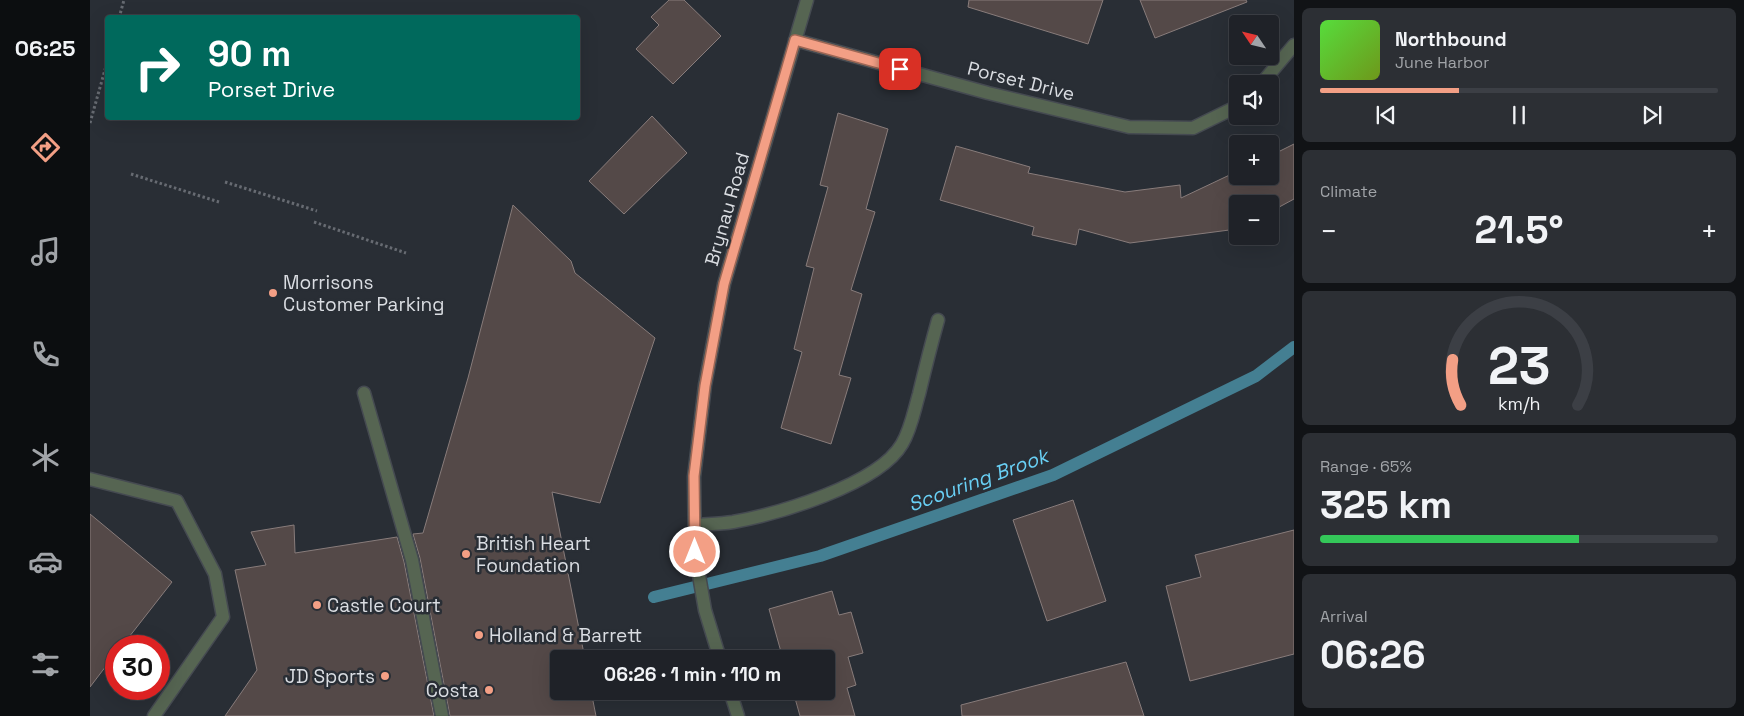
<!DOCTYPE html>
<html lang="en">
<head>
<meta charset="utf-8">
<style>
  body { margin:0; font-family:"Space Grotesk",sans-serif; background:#2c2f34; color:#f1f3f6; height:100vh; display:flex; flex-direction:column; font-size:19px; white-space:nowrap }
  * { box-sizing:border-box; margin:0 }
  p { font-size:16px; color:#a1a4a8 }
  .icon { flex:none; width:28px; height:28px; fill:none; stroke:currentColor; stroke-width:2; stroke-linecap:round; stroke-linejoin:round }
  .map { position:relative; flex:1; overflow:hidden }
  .panel { display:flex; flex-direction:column; gap:8px; padding:8px; background:#111316; width:450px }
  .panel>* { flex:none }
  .guide { position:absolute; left:15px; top:15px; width:475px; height:105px; border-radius:5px; box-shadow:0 5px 20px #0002,0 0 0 1px #3c3f45; background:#00695c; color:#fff; overflow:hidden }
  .needle { width:32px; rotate:305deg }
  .fabs { position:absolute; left:1139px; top:15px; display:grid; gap:10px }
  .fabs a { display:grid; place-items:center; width:50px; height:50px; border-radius:5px; background:#1f2228; box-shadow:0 5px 20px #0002,0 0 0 1px #3c3f45; font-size:25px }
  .speed { position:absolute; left:15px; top:635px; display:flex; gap:10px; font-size:25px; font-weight:700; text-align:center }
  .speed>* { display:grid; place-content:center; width:65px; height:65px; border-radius:50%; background:#1f2228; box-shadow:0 5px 20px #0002,0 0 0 1px #3c3f45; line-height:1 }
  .speed .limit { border:8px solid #d22; background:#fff; color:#111 }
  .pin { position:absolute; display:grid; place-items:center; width:42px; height:42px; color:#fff; margin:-21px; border-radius:10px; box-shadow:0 2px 8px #0006 }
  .me { position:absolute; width:55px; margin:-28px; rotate:0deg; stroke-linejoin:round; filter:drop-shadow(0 0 4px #0008) }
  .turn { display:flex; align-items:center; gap:18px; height:105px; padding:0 20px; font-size:22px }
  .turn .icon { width:65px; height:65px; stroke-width:2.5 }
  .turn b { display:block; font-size:35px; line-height:42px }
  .big { font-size:38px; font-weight:700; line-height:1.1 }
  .panel .widget { flex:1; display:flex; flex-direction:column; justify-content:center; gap:8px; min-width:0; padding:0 18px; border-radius:8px; background:#2c2f34 }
  .panel .dial { align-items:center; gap:0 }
  .dial svg { height:130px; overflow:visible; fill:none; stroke:#3c3f45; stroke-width:7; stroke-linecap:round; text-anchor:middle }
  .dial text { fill:#f1f3f6; stroke:none }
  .song { display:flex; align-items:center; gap:15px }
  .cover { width:60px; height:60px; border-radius:8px; background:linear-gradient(135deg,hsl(110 70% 55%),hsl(80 70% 35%)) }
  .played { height:5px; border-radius:2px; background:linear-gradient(90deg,#f39f85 35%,#3c3f45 35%) }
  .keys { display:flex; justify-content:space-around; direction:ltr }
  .heat { display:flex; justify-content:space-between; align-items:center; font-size:28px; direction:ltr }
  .charge { height:8px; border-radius:4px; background:linear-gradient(90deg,#34c759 65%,#3c3f45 0) }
  .trip { position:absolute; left:460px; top:650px; width:285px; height:50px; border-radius:5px; background:#1f2228; box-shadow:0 5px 20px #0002,0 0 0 1px #3c3f45; font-weight:700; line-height:50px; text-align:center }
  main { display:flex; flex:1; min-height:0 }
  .tabs { display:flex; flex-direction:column; width:90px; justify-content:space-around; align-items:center; background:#0c0e10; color:#a1a4a8 }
  .tabs .icon { width:35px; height:35px }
  .tabs .active { color:#f39f85 }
  .tabs b { font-size:22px; color:#f1f3f6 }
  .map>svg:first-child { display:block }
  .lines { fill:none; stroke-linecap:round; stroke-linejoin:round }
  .stream { stroke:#447f92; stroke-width:12 }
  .building { fill:#544948; stroke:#887c7b }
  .service-casing { stroke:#454a51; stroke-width:15 }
  .pedestrian-casing { stroke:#454a51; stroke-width:15 }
  .minor-casing { stroke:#454a51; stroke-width:15 }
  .path { stroke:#676b72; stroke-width:3; stroke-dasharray:2.5 2.5; stroke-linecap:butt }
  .service { stroke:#566552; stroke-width:12 }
  .pedestrian { stroke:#566552; stroke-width:12 }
  .minor { stroke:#566552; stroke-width:12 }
  .route-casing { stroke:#9e6756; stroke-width:12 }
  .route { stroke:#f39f85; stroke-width:9 }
  .poi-dot { fill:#f39f85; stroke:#292e35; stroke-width:2 }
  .labels { text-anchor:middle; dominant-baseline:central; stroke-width:5; stroke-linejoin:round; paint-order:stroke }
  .street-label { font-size:19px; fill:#dadde2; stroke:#292e35 }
  .poi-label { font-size:19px; fill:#dadde2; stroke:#292e35; text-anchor:start }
  .water-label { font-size:20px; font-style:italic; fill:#69d0f5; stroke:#292e35 }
</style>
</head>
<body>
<main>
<nav class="tabs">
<b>06:25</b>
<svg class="icon active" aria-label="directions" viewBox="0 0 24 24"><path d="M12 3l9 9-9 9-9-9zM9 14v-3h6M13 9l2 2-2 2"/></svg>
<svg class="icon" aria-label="music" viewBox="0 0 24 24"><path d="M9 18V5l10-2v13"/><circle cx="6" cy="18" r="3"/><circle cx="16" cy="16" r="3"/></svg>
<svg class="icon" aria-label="phone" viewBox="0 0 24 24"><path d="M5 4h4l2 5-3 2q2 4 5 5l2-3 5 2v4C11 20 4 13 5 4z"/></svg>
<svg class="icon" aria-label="climate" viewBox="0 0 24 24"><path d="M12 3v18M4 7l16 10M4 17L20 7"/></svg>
<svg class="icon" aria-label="car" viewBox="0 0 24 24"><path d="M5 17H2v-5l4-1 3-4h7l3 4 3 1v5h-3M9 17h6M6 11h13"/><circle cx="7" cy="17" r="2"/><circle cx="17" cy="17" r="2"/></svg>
<svg class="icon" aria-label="filters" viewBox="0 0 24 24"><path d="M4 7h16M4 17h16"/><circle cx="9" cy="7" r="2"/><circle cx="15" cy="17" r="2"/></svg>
</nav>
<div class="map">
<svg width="1204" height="716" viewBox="0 0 1204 716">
  <rect width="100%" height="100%" fill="#292e35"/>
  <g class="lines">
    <path class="stream" d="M 564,597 L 730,556 L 963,475 L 1166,376 L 1204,347"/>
  </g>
  <path class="building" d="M 579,0 L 594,0 L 631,36 L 583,84 L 546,49 L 569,25 L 561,17 Z
    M 879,0 L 1013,0 L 998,44 L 878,7 Z
    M 1050,0 L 1156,0 L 1157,2 L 1065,38 Z
    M 748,113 L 798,129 L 776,209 L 785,212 L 761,290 L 772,294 L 749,375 L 761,378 L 741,444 L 691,428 L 712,352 L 704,349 L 724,268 L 716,266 L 738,187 L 730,185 Z
    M 562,116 L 597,153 L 534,214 L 499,181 Z
    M 1204,144 L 1204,199 L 1180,212 L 1180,204 L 1148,204 L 1147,229 L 1040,243 L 989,229 L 986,245 L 942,235 L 944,227 L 850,200 L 866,146 L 940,167 L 938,173 L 1035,192 L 1090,185 L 1091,198 L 1148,171 L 1148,176 L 1180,176 L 1180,156 Z
    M 423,205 L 481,261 L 485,273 L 565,338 L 510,503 L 462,492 L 495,659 L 469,659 L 469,691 L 501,691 L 506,716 L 360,716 L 330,558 L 323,534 L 333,533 L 378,378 Z
    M 983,500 L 1016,601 L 957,621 L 923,520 Z
    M 0,514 L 82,582 L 32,646 L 26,646 L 26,653 L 0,687 Z
    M 204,525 L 205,553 L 307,537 L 314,562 L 344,716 L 135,716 L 167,670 L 145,570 L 176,565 L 161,532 Z
    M 1204,530 L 1204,654 L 1100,681 L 1076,586 L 1111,577 L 1105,555 Z
    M 742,591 L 749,615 L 761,612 L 773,653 L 758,657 L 766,685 L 757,688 L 765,716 L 710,716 L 703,691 L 736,691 L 736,659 L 693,659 L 679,609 Z
    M 1036,662 L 1054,716 L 872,716 L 871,705 Z"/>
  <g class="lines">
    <g class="service-casing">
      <path id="service" d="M 0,479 L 87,501 L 125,574 L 133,617 L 64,716
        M 605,525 C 617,524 630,524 643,522 C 687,514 788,485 812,444 C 821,429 824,411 829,394 C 835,369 841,345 848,320"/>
    </g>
    <g class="pedestrian-casing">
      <path id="pedestrian" d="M 274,393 L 322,560 L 352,716"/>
    </g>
    <g class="minor-casing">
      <path id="minor" d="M 705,40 L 898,93 L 1039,127 L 1103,128 L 1148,106
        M 1171,84 L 1204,45
        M 630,659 L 615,610 L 605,552 L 604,477 L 615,385 L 634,284 L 717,0
        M 640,691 L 648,716"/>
    </g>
    <path class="path" d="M 29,18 L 34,0
      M 0,123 L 18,59
      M 41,174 L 129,202
      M 135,182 L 227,211
      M 224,222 L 316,253"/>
    <use href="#service" class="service"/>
    <use href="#pedestrian" class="pedestrian"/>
    <use href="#minor" class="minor"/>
  </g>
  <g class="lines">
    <g class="route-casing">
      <path id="route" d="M 605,552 L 604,476 L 615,386 L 634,284 L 705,40 L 810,69"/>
    </g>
    <use href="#route" class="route"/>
  </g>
  <g class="poi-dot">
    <circle cx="183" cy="293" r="5"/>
    <circle cx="376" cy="554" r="5"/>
    <circle cx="227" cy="605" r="5"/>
    <circle cx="389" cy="635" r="5"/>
    <circle cx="295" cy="676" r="5"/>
    <circle cx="399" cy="690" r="5"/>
  </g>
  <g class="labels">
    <g class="street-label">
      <text transform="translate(931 81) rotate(14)">Porset Drive</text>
      <text transform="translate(637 209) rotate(-74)">Brynau Road</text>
    </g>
    <g class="poi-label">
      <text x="193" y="282">Morrisons<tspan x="193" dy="22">Customer Parking</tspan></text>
      <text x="386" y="543">British Heart<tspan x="386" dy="22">Foundation</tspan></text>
      <text x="237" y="605">Castle Court</text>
      <text x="399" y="635">Holland &amp; Barrett</text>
      <text x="285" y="676" text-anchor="end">JD Sports</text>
      <text x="389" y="690" text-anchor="end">Costa</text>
    </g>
    <g class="water-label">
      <text transform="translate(888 480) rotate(-20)">Scouring Brook</text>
    </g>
  </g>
</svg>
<div class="fabs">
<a><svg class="needle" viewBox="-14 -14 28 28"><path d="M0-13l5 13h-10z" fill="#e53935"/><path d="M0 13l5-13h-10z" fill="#a1a4a8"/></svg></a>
<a><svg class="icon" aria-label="sound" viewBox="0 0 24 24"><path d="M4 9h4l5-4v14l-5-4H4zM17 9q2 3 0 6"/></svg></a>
<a>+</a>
<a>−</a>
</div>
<div class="speed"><div class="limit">30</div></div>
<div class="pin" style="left:810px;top:69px;background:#d93025"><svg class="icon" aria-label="arrive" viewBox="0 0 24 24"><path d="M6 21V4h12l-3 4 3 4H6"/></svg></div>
<svg class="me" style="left:605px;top:552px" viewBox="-20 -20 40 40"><circle r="17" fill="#f39f85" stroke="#fff" stroke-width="3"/><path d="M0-11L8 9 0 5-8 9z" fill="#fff"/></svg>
<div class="trip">06:26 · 1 min · 110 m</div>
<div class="guide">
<div class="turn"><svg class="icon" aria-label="right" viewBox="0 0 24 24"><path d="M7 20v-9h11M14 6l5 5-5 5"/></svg><div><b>90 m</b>Porset Drive</div></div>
</div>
</div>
<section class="panel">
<div class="widget">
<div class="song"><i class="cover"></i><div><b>Northbound</b><p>June Harbor</p></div></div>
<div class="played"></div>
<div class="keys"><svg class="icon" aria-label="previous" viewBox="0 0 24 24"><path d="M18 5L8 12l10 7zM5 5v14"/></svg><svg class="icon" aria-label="pause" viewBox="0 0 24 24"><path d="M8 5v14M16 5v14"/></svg><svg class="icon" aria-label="next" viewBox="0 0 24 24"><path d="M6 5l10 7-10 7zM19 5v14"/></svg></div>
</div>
<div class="widget"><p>Climate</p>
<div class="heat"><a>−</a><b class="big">21.5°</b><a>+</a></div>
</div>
<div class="widget dial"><svg viewBox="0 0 100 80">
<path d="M14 69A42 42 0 1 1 86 69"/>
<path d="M14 69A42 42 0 0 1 9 41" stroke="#f39f85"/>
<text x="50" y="56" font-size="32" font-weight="700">23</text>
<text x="50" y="72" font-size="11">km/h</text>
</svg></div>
<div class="widget"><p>Range · 65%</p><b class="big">325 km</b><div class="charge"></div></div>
<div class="widget"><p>Arrival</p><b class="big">06:26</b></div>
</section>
</main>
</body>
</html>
